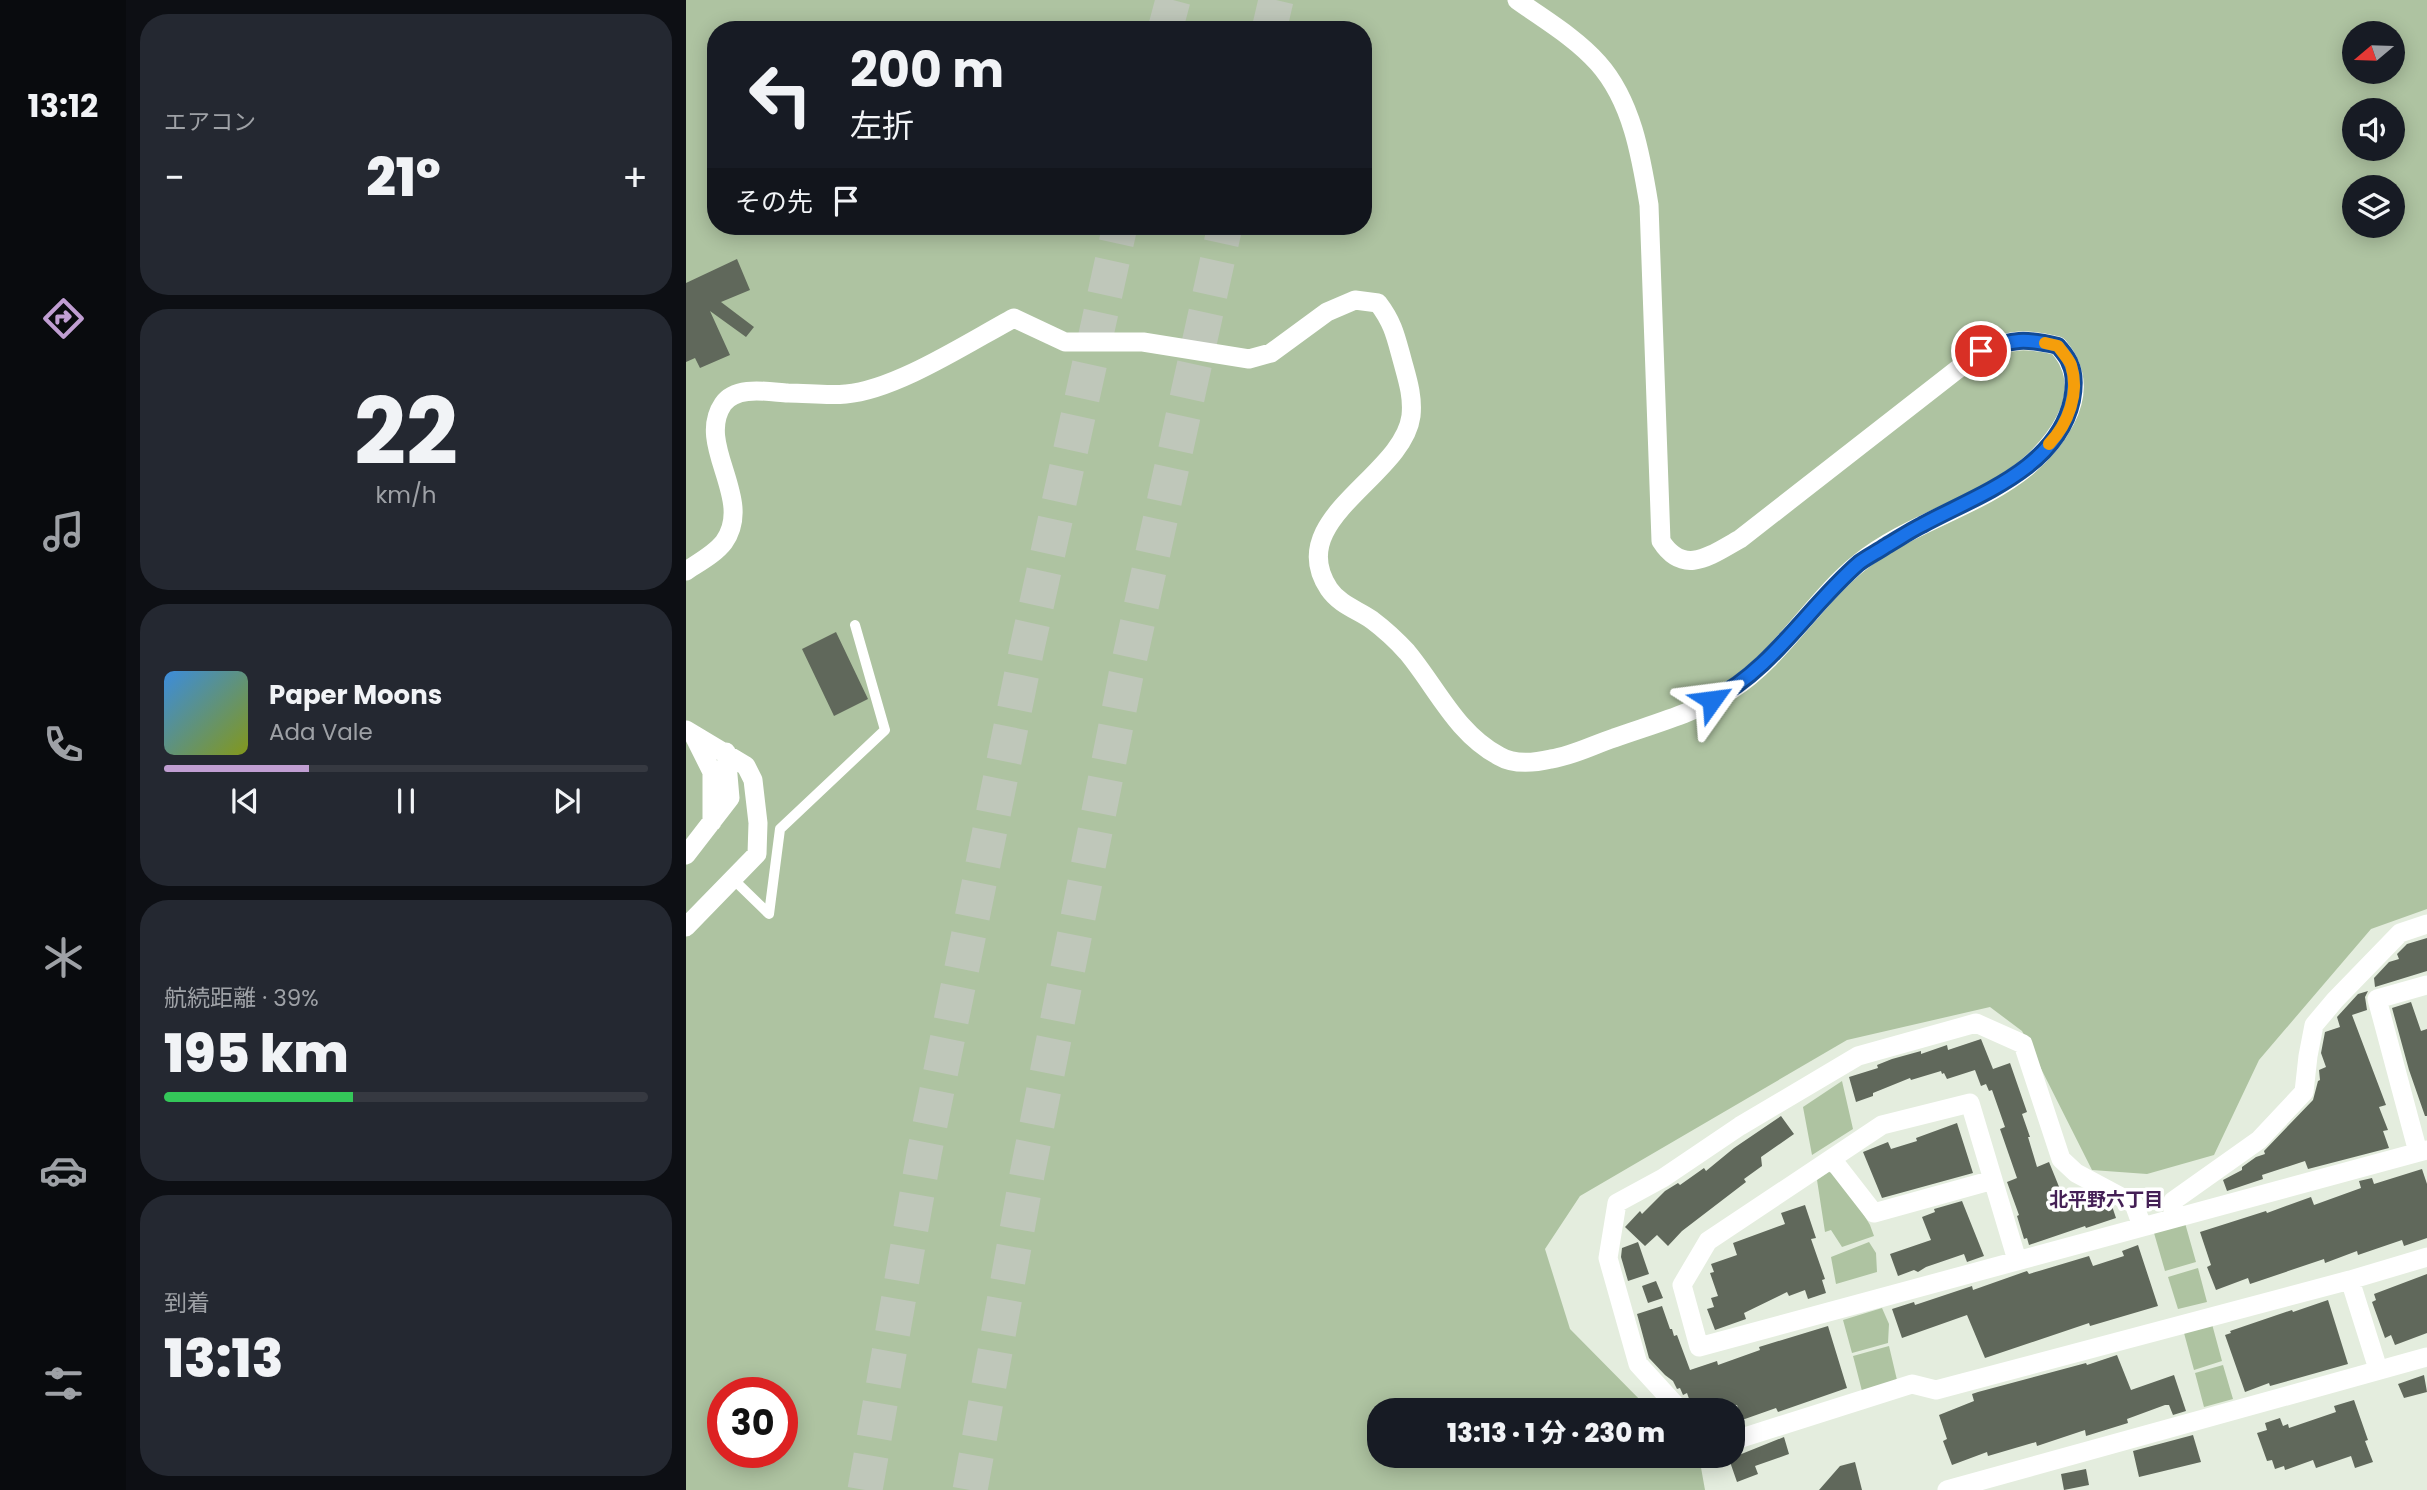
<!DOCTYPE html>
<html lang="ja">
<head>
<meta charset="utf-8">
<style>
  body { margin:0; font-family:Poppins,"Noto Sans JP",sans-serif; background:#242831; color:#f1f3f6; height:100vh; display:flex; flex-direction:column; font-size:26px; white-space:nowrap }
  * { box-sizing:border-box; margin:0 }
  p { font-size:23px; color:#9ea1a6 }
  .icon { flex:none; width:38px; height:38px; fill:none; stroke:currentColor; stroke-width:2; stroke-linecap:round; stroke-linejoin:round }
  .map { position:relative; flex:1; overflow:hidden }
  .panel { display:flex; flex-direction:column; gap:14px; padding:14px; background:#0d0f14; width:560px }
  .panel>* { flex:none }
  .hud { position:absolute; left:21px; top:21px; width:665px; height:214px; border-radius:28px; box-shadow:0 4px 18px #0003; background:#171b24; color:#f1f3f6; overflow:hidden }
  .needle { width:46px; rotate:251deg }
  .tools { position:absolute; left:1656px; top:21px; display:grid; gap:14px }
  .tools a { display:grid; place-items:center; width:63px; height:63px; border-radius:50%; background:#171b24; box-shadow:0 4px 18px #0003; font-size:35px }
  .speed { position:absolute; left:21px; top:1377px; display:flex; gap:14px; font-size:35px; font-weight:700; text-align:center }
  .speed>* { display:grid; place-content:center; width:91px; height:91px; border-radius:50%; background:#171b24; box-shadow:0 4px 18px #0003; line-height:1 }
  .speed .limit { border:10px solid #d22; background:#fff; color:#111 }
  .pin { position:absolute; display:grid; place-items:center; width:60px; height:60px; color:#fff; margin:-30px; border:4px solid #fff; border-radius:50%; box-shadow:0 2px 7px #0007 }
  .me { position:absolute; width:77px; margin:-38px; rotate:59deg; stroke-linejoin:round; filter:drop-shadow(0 0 5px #0008) }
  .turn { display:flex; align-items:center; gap:24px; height:147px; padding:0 28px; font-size:32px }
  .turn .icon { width:91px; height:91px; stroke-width:2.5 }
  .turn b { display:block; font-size:49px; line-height:60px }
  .then { display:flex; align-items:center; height:66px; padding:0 28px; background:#0003; gap:14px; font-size:26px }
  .big { font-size:52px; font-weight:800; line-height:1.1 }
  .panel .widget { flex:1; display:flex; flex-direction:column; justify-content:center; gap:10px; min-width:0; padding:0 24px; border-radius:28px; background:#242831 }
  .panel .dial { align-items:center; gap:0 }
  .dial b { font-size:91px; line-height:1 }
  .song { display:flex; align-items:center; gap:21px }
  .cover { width:84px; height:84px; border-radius:10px; background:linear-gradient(135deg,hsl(210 70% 55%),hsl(70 70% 35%)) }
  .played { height:7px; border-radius:4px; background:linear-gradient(90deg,#c09ed2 30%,#363941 30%) }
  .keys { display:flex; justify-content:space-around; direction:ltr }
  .heat { display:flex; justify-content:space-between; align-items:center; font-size:38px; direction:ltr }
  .charge { height:10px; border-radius:5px; background:linear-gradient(90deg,#34c759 39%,#363941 0) }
  .trip { position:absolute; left:681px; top:1398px; width:378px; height:70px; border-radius:28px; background:#171b24; box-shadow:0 4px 18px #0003; font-weight:800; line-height:70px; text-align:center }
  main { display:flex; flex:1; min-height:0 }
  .tabs { display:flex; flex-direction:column; width:126px; justify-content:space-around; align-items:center; background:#090b0e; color:#9ea1a6 }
  .tabs .icon { width:49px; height:49px }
  .tabs .active { color:#c09ed2 }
  .tabs b { font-size:32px; color:#f1f3f6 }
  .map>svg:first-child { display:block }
  .green { fill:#aec3a1; fill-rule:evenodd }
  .building { fill:#60685b }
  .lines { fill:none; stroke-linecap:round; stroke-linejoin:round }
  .highway-tunnel { stroke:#bfc7ba; stroke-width:35; stroke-dasharray:35 18; stroke-linecap:butt }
  .lane { stroke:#fff; stroke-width:10 }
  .street { stroke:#fff; stroke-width:19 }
  .route-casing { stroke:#114b97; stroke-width:18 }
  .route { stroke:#1a73e8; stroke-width:12 }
  .slow { stroke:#f59e0b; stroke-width:12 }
  .labels { text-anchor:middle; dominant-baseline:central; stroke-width:7; stroke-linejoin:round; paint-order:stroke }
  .neighbourhood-label { font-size:19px; font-weight:bold; fill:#441f55; stroke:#fff }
</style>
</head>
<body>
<main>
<nav class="tabs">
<b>13:12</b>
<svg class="icon active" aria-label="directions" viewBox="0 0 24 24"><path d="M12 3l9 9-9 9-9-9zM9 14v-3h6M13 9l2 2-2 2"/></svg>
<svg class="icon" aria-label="music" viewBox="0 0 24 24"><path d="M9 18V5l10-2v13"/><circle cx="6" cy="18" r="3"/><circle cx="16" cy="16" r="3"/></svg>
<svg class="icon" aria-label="phone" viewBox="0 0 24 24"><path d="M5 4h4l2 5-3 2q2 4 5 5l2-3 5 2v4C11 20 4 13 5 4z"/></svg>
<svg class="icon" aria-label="climate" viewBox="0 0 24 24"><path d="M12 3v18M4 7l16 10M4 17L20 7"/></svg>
<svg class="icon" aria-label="car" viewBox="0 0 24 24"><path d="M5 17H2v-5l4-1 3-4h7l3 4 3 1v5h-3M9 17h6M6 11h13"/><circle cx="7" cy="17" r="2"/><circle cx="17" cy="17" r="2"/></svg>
<svg class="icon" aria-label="filters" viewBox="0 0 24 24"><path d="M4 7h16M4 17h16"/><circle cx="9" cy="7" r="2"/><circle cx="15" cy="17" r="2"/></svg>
</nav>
<section class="panel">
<div class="widget"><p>エアコン</p>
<div class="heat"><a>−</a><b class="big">21°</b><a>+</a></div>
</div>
<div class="widget dial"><b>22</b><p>km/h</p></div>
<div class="widget">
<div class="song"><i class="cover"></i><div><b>Paper Moons</b><p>Ada Vale</p></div></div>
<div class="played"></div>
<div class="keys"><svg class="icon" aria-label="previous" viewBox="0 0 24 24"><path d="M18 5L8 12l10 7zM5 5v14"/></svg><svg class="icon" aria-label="pause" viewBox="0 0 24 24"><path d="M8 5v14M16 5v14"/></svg><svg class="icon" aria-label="next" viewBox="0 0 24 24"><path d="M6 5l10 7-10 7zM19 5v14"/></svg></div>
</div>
<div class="widget"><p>航続距離 · 39%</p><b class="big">195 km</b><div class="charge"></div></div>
<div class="widget"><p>到着</p><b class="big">13:13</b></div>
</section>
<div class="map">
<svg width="1741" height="1490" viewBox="0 0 1741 1490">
  <rect width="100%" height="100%" fill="#e4edde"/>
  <path class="green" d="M 0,0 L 1741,0 L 1741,909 L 1685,929 L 1573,1060 L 1528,1155 L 1461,1174 L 1406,1170 L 1336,1031 L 1304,1007 L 1161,1040 L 894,1196 L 859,1249 L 884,1329 L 964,1410 L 693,1410 L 693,1456 L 1008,1456 L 1014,1462 L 1019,1490 L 0,1490 ZM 30,30 L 677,30 L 677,226 L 30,226 ZM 1668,33 L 1706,33 L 1706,72 L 1668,72 ZM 1668,110 L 1706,110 L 1706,149 L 1668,149 ZM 1668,187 L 1706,187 L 1706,226 L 1668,226 ZM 37,1393 L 96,1393 L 96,1452 L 37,1452 Z
    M 1156,1081 L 1167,1129 L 1126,1155 L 1117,1107 Z
    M 1143,1172 L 1154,1175 L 1184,1225 L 1188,1236 L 1156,1247 L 1145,1230 L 1139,1232 L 1131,1180 Z
    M 1499,1223 L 1510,1262 L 1479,1271 L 1468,1233 Z
    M 1183,1242 L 1190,1253 L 1191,1272 L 1150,1284 L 1145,1257 Z
    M 1512,1268 L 1521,1302 L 1492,1309 L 1482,1277 Z
    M 1196,1308 L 1203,1324 L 1202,1343 L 1166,1353 L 1157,1320 Z
    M 1526,1324 L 1536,1361 L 1508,1370 L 1498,1333 Z
    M 1203,1346 L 1211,1380 L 1176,1391 L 1167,1356 Z
    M 1537,1365 L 1547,1399 L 1518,1407 L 1509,1373 Z"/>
  <path class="building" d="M 51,259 L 64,290 L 35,302 L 68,327 L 60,337 L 24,311 L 44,355 L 14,368 L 9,358 L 0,362 L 0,283 Z
    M 150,632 L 182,699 L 148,716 L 116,649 Z
    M 1741,938 L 1741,971 L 1689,987 L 1688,978 L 1703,962 L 1713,959 L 1711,954 L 1721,944 Z
    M 1682,991 L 1679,997 L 1681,1010 L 1666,1015 L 1700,1105 L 1693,1107 L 1702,1130 L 1697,1131 L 1703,1148 L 1622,1169 L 1619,1161 L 1576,1175 L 1577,1179 L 1541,1191 L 1537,1180 L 1556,1170 L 1556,1167 L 1570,1157 L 1579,1154 L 1578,1151 L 1627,1100 L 1632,1081 L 1634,1080 L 1633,1070 L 1640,1067 L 1635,1053 L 1639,1032 L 1654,1027 L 1651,1017 L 1672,994 Z
    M 1725,1002 L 1735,1031 L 1741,1029 L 1741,1116 L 1739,1116 L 1723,1070 L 1706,1008 Z
    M 1295,1039 L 1307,1069 L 1324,1063 L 1341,1112 L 1336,1114 L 1344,1137 L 1342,1137 L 1351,1167 L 1363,1162 L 1380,1204 L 1406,1196 L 1413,1199 L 1415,1206 L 1421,1204 L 1426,1206 L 1430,1218 L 1400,1228 L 1399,1226 L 1343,1245 L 1341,1238 L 1338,1239 L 1331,1216 L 1333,1215 L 1321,1182 L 1331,1178 L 1314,1129 L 1319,1127 L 1306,1090 L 1303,1091 L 1300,1084 L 1295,1086 L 1289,1070 L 1261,1079 L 1258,1073 L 1256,1074 L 1255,1071 L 1225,1080 L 1224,1078 L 1187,1093 L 1187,1096 L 1170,1102 L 1163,1077 L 1192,1068 L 1191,1065 L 1206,1059 L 1235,1051 L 1235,1054 L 1261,1045 L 1262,1050 Z
    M 1095,1116 L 1108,1134 L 1075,1157 L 1076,1166 L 1058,1179 L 1060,1182 L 996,1231 L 982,1246 L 971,1235 L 959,1246 L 939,1227 L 954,1211 L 956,1214 L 979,1191 L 992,1183 L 994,1185 L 1018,1168 L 1020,1171 L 1048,1148 Z
    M 1271,1123 L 1287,1173 L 1196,1198 L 1177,1152 L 1202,1142 L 1205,1149 L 1231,1141 L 1230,1138 Z
    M 1736,1169 L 1741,1184 L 1741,1238 L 1718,1246 L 1716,1240 L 1672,1255 L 1671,1251 L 1639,1263 L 1638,1259 L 1564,1284 L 1562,1278 L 1530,1290 L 1521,1267 L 1525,1265 L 1514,1232 L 1580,1211 L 1581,1213 L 1625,1197 L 1628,1205 L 1675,1188 L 1673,1181 L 1686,1178 L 1688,1184 Z
    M 1276,1201 L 1298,1256 L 1281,1262 L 1278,1254 L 1240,1267 L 1232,1272 L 1228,1270 L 1212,1276 L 1204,1254 L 1245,1240 L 1236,1217 L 1249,1212 L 1248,1209 Z
    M 1119,1205 L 1130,1238 L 1125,1239 L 1139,1279 L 1136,1280 L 1140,1293 L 1122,1299 L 1119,1290 L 1103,1296 L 1101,1292 L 1058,1313 L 1060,1319 L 1029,1330 L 1021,1309 L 1028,1307 L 1025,1298 L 1032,1296 L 1024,1273 L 1028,1272 L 1025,1264 L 1051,1255 L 1047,1243 L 1099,1224 L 1095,1213 Z
    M 952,1242 L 963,1274 L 942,1281 L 935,1257 L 936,1248 Z
    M 1452,1245 L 1472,1306 L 1404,1326 L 1403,1323 L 1299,1358 L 1281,1315 L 1216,1338 L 1206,1309 L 1228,1302 L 1229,1305 L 1286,1286 L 1287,1290 L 1338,1272 L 1341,1271 L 1343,1274 L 1403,1256 L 1407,1266 L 1438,1256 L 1436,1251 Z
    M 1741,1274 L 1741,1333 L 1709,1345 L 1705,1335 L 1699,1338 L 1686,1302 L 1690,1300 L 1688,1294 Z
    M 970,1281 L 977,1298 L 962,1303 L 956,1286 Z
    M 1642,1300 L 1662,1364 L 1584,1386 L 1583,1383 L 1559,1392 L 1539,1335 L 1545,1333 L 1544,1331 L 1606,1310 L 1607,1312 Z
    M 976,1306 L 984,1329 L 986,1329 L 988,1336 L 991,1335 L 1004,1370 L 1031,1361 L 1032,1365 L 1074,1350 L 1073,1347 L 1142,1326 L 1161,1388 L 1092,1412 L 1090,1408 L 1056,1420 L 1051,1405 L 1036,1410 L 1007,1410 L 1001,1393 L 997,1395 L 994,1388 L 991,1389 L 987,1381 L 979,1375 L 963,1358 L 951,1314 Z
    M 1431,1355 L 1445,1390 L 1488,1375 L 1500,1411 L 1487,1415 L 1483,1405 L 1479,1405 L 1441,1419 L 1442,1423 L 1400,1436 L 1399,1430 L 1351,1446 L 1350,1442 L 1302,1456 L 1301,1452 L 1266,1465 L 1257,1441 L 1261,1439 L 1253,1415 L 1288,1401 L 1286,1394 L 1292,1392 L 1400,1363 L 1401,1365 Z
    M 1738,1375 L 1741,1392 L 1718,1398 L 1712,1384 Z
    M 1668,1400 L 1682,1440 L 1679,1441 L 1687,1462 L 1669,1468 L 1665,1456 L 1630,1468 L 1627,1460 L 1599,1470 L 1598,1466 L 1589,1469 L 1586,1460 L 1581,1461 L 1571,1433 L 1581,1430 L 1579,1423 L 1594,1418 L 1597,1426 L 1602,1424 L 1603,1428 L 1650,1412 L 1648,1406 Z
    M 1507,1435 L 1515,1462 L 1453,1477 L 1447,1451 Z
    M 1098,1437 L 1103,1454 L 1069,1466 L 1072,1474 L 1051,1482 L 1043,1459 Z
    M 1169,1462 L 1176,1490 L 1133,1490 L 1154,1466 Z
    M 1400,1469 L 1403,1485 L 1378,1490 L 1375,1474 Z"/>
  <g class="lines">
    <path class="highway-tunnel" d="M 479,30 L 487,0
      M 583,30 L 590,0
      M 179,1490 L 238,1154 L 341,648 L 434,226
      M 284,1490 L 341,1175 L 440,675 L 539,226"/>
    <path class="lane" d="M 47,879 L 83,914 L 94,829 L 199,730 L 169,625"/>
    <path class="street" d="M 0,571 C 12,563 29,554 38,542 C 69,499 9,445 37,404 C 50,385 83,392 102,393 C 121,393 141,396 160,394 C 210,390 283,342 328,318 L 379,342 L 457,342 L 563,359 L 585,353 L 641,312 L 669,300 L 692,303 C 708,324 710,338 717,363 C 722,381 727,397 725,416 C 717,477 596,519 643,589 C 654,605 672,610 686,620 C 698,629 711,641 721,652 C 751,688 770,733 813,756 C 828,765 848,763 865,759 C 886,756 907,745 928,738 C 967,724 1010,713 1045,690 C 1095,658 1127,600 1173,563 C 1222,523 1293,507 1341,467 C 1369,443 1401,401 1383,363 C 1381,357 1376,351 1372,346 C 1339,338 1327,339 1295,351 L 1054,539 C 1025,555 998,577 975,541 L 963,205 C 955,156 946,101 912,63 C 890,38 859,20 831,0
      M 0,730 L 60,766 L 67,780 L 72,823 L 71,854 L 0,927
      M 8,736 L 26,772 L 26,822
      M 0,855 L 44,798 L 40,752
      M 1732,1152 L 1691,999 L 1741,985
      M 1146,1159 L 1188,1213 L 1307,1180
      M 1487,1217 L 1487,1201 L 1573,1140 L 1618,1092 L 1622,1056 L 1628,1025 L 1649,1000 L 1714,933 L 1741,924
      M 1331,1260 L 1284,1103 L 1196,1125 L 1022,1241 L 996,1285 L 1013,1347 L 1741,1150
      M 1664,1280 L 1692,1369
      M 994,1410 L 952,1364 L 922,1258 L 931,1203 L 977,1178 L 1054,1126 L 1172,1056 L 1290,1023 L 1337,1044 L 1375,1159 L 1390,1173 L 1448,1204 L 1456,1226
      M 1046,1441 L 1226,1384 L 1250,1390 L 1664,1280 L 1741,1257
      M 1261,1490 L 1741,1357"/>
  </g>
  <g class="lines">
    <g class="route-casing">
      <path id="route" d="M 1026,700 C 1086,670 1122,607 1173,563 C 1181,557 1191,552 1200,546 C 1212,539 1224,531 1236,525 C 1291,495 1371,469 1386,400 C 1388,389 1389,374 1384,364 C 1382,357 1376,351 1372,346 C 1339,338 1327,339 1295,351"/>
    </g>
    <use href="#route" class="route"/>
    <path class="slow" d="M 1359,343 L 1372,346 C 1376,352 1382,358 1385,365 C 1394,393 1382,424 1363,444"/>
  </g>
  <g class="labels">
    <g class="neighbourhood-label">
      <text x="1420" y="1199">北平野六丁目</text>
    </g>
  </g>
</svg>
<div class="tools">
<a><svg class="needle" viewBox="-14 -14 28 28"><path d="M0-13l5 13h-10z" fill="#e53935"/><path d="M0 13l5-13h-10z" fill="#9ea1a6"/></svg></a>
<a><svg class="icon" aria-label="sound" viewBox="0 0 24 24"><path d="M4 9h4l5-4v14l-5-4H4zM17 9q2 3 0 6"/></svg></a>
<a><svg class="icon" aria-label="layers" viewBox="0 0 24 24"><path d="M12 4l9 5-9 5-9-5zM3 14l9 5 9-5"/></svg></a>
</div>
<div class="speed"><div class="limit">30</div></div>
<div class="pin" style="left:1295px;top:351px;background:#d93025"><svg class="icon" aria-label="arrive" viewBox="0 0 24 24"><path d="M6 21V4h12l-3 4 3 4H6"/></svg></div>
<svg class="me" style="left:1026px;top:700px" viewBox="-20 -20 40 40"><path d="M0-17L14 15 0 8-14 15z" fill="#1a73e8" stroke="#fff" stroke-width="4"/></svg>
<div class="trip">13:13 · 1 分 · 230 m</div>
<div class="hud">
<div class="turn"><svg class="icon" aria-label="left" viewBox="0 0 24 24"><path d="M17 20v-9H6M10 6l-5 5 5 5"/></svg><div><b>200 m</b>左折</div></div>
<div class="then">その先<svg class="icon" aria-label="arrive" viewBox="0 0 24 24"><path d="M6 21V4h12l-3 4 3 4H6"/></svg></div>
</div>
</div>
</main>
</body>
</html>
